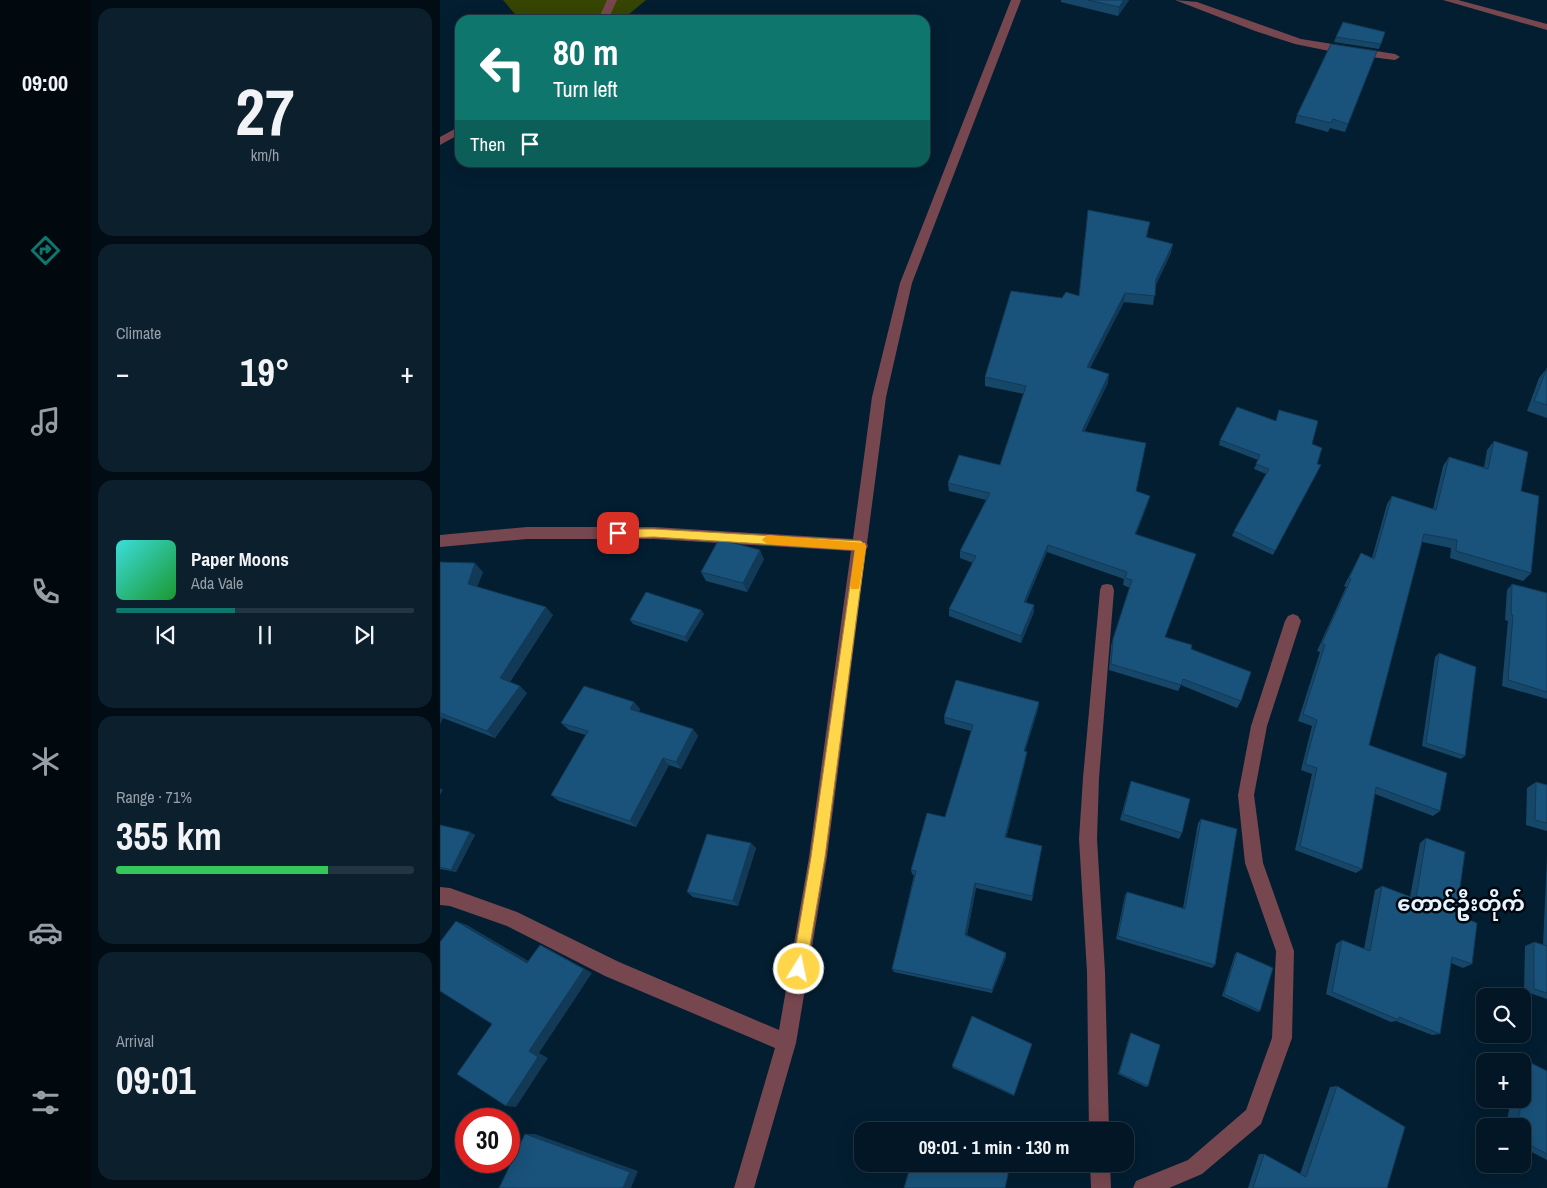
<!DOCTYPE html>
<html lang="en">
<head>
<meta charset="utf-8">
<style>
  body { margin:0; font-family:"Archivo Narrow","Noto Sans Myanmar",sans-serif; background:#0c1f2d; color:#f1f3f6; height:100vh; display:flex; flex-direction:column; font-size:19px; white-space:nowrap }
  * { box-sizing:border-box; margin:0 }
  p { font-size:16px; color:#969fa7 }
  .icon { flex:none; width:28px; height:28px; fill:none; stroke:currentColor; stroke-width:2; stroke-linecap:round; stroke-linejoin:round }
  .map { position:relative; flex:1; overflow:hidden }
  .panel { display:flex; flex-direction:column; gap:8px; padding:8px; background:#010c14; width:350px }
  .panel>* { flex:none }
  .guide { position:absolute; left:15px; top:15px; width:475px; height:152px; border-radius:15px; box-shadow:0 5px 20px #0002,0 0 0 1px #233542; background:#0f766e; color:#fff; overflow:hidden }
  .controls { position:absolute; left:1036px; top:988px; display:grid; gap:10px }
  .controls a { display:grid; place-items:center; width:55px; height:55px; border-radius:10px; background:#021625; box-shadow:0 5px 20px #0002,0 0 0 1px #233542; font-size:25px }
  .speed { position:absolute; left:15px; top:1108px; display:flex; gap:10px; font-size:25px; font-weight:700; text-align:center }
  .speed>* { display:grid; place-content:center; width:65px; height:65px; border-radius:50%; background:#021625; box-shadow:0 5px 20px #0002,0 0 0 1px #233542; line-height:1 }
  .speed .limit { border:8px solid #d22; background:#fff; color:#111 }
  .pin { position:absolute; display:grid; place-items:center; width:42px; height:42px; color:#fff; margin:-21px; border-radius:10px; box-shadow:0 2px 8px #0006 }
  .me { position:absolute; width:55px; margin:-28px; rotate:10deg; stroke-linejoin:round; filter:drop-shadow(0 0 4px #0008) }
  .turn { display:flex; align-items:center; gap:18px; height:105px; padding:0 15px; font-size:22px }
  .turn .icon { width:65px; height:65px; stroke-width:2.5 }
  .turn b { display:block; font-size:35px; line-height:42px }
  .then { display:flex; align-items:center; height:48px; padding:0 15px; background:#0003; gap:10px; font-size:19px }
  .big { font-size:38px; font-weight:700; line-height:1.1 }
  .panel .tile { flex:1; display:flex; flex-direction:column; justify-content:center; gap:8px; min-width:0; padding:0 18px; border-radius:15px; background:#0c1f2d }
  .panel .dial { align-items:center; gap:0 }
  .dial b { font-size:65px; line-height:1 }
  .song { display:flex; align-items:center; gap:15px }
  .cover { width:60px; height:60px; border-radius:8px; background:linear-gradient(135deg,hsl(180 70% 55%),hsl(130 70% 35%)) }
  .played { height:5px; border-radius:2px; background:linear-gradient(90deg,#0f766e 40%,#233542 40%) }
  .keys { display:flex; justify-content:space-around; direction:ltr }
  .heat { display:flex; justify-content:space-between; align-items:center; font-size:28px; direction:ltr }
  .charge { height:8px; border-radius:4px; background:linear-gradient(90deg,#34c759 71%,#233542 0) }
  .trip { position:absolute; left:414px; top:1122px; width:280px; height:50px; border-radius:15px; background:#021625; box-shadow:0 5px 20px #0002,0 0 0 1px #233542; font-weight:700; line-height:50px; text-align:center }
  main { display:flex; flex:1; min-height:0 }
  .dock { display:flex; flex-direction:column; width:90px; justify-content:space-around; align-items:center; background:#01090f; color:#969fa7 }
  .dock .icon { width:35px; height:35px }
  .dock .active { color:#0f766e }
  .dock b { font-size:22px; color:#f1f3f6 }
  .map>svg:first-child { display:block }
  .forest { fill:#364501 }
  .lines { fill:none; stroke-linecap:round; stroke-linejoin:round }
  .minor { fill:#774750; fill-rule:evenodd }
  .tertiary { fill:#774750; fill-rule:evenodd }
  .wall { fill:#164769 }
  .shaded-wall { fill:#123955 }
  .building { fill:#19527a; stroke:#123955 }
  .route { fill:#ffd54a; stroke:#a68a30 }
  .slow { fill:#f59e0b }
  .labels { text-anchor:middle; dominant-baseline:central; stroke-width:5; stroke-linejoin:round; paint-order:stroke }
  .near-quarter-label { font-size:21px; font-weight:bold; fill:#e7f4ff; stroke:#01070f }
</style>
</head>
<body>
<main>
<nav class="dock">
<b>09:00</b>
<svg class="icon active" aria-label="directions" viewBox="0 0 24 24"><path d="M12 3l9 9-9 9-9-9zM9 14v-3h6M13 9l2 2-2 2"/></svg>
<svg class="icon" aria-label="music" viewBox="0 0 24 24"><path d="M9 18V5l10-2v13"/><circle cx="6" cy="18" r="3"/><circle cx="16" cy="16" r="3"/></svg>
<svg class="icon" aria-label="phone" viewBox="0 0 24 24"><path d="M5 4h4l2 5-3 2q2 4 5 5l2-3 5 2v4C11 20 4 13 5 4z"/></svg>
<svg class="icon" aria-label="climate" viewBox="0 0 24 24"><path d="M12 3v18M4 7l16 10M4 17L20 7"/></svg>
<svg class="icon" aria-label="car" viewBox="0 0 24 24"><path d="M5 17H2v-5l4-1 3-4h7l3 4 3 1v5h-3M9 17h6M6 11h13"/><circle cx="7" cy="17" r="2"/><circle cx="17" cy="17" r="2"/></svg>
<svg class="icon" aria-label="filters" viewBox="0 0 24 24"><path d="M4 7h16M4 17h16"/><circle cx="9" cy="7" r="2"/><circle cx="15" cy="17" r="2"/></svg>
</nav>
<section class="panel">
<div class="tile dial"><b>27</b><p>km/h</p></div>
<div class="tile"><p>Climate</p>
<div class="heat"><a>−</a><b class="big">19°</b><a>+</a></div>
</div>
<div class="tile">
<div class="song"><i class="cover"></i><div><b>Paper Moons</b><p>Ada Vale</p></div></div>
<div class="played"></div>
<div class="keys"><svg class="icon" aria-label="previous" viewBox="0 0 24 24"><path d="M18 5L8 12l10 7zM5 5v14"/></svg><svg class="icon" aria-label="pause" viewBox="0 0 24 24"><path d="M8 5v14M16 5v14"/></svg><svg class="icon" aria-label="next" viewBox="0 0 24 24"><path d="M6 5l10 7-10 7zM19 5v14"/></svg></div>
</div>
<div class="tile"><p>Range · 71%</p><b class="big">355 km</b><div class="charge"></div></div>
<div class="tile"><p>Arrival</p><b class="big">09:01</b></div>
</section>
<div class="map">
<svg width="1107" height="1188" viewBox="0 0 1107 1188">
  <rect width="100%" height="100%" fill="#031e31"/>
  <path class="forest" d="M 63,0 L 206,0 L 182,20 L 80,20 Z"/>
  <g class="lines">
    <path class="minor" d="M 167,0 L 177,0 L 168,20 L 158,20 Z
      M 571,0 L 581,0 L 472,283 L 446,397 L 427,543 L 428,546 L 426,550 L 387,857 L 356,1043 L 314,1188 L 294,1188 L 335,1048 L 165,976 L 67,926 L 10,906 L 0,905 L 0,887 L 10,888 L 77,912 L 179,962 L 339,1030 L 369,857 L 411,551 L 214,539 L 87,539 L 0,547 L 0,535 L 87,527 L 214,527 L 413,539 L 432,397 L 460,283 Z
      M 735,0 L 757,2 L 861,39 L 955,54 L 960,57 L 955,60 L 899,53 L 855,44 L 815,31 Z
      M 20,126 L 20,134 L 0,145 L 0,137 Z
      M 667,584 L 672,585 L 674,590 L 659,778 L 657,839 L 665,972 L 669,1131 L 649,1131 L 647,972 L 639,839 L 643,778 L 660,590 L 662,585 Z
      M 853,614 L 858,616 L 861,621 L 827,726 L 814,795 L 823,863 L 854,951 L 852,1038 L 821,1124 L 762,1174 L 729,1188 L 693,1188 L 696,1181 L 748,1160 L 806,1110 L 832,1038 L 836,951 L 805,863 L 798,795 L 811,726 L 845,621 L 848,616 Z
      M 650,1164 L 670,1164 L 671,1188 L 651,1188 Z"/>
    <path class="tertiary" d="M 1003,0 L 1018,0 L 1107,24 L 1107,30 Z"/>
  </g>
  <path class="wall" d="M 621,0 L 689,0 L 678,16 L 621,2 Z
    M 945,32 L 939,49 L 894,42 L 896,37 Z
    M 937,51 L 905,132 L 890,128 L 888,132 L 855,123 L 857,115 Z
    M 708,231 L 707,237 L 731,253 L 716,285 L 713,305 L 684,302 L 650,368 L 668,383 L 644,431 L 696,491 L 708,503 L 696,534 L 725,637 L 751,649 L 801,701 L 797,708 L 741,685 L 738,691 L 669,670 L 671,646 L 673,639 L 690,588 L 683,585 L 684,579 L 607,552 L 586,602 L 594,605 L 594,612 L 581,643 L 509,616 L 509,609 L 533,563 L 520,558 L 520,551 L 546,500 L 509,491 L 508,483 L 560,465 L 584,394 L 545,386 L 545,377 L 622,298 L 639,296 Z
    M 1107,368 L 1107,418 L 1087,411 L 1099,378 Z
    M 780,440 L 872,444 L 877,464 L 833,555 L 792,536 L 794,531 L 826,474 L 814,469 L 818,460 L 779,445 Z
    M 1054,441 L 1081,491 L 1091,573 L 1083,581 L 1010,558 L 1011,548 L 982,542 L 929,745 L 1000,811 L 993,816 L 935,794 L 922,869 L 916,873 L 855,850 L 872,774 L 861,770 L 872,726 L 858,721 L 880,652 L 877,651 L 906,587 L 904,586 L 921,553 L 932,558 L 947,504 L 952,496 L 993,509 L 1003,466 L 1009,457 L 1044,467 L 1047,450 Z
    M 324,559 L 307,592 L 266,581 L 261,572 Z
    M 0,562 L 43,572 L 37,587 L 113,615 L 70,682 L 87,693 L 55,738 L 3,718 L 0,724 Z
    M 1072,584 L 1107,593 L 1107,699 L 1062,686 L 1068,621 L 1065,620 L 1067,590 Z
    M 261,610 L 264,614 L 247,642 L 193,624 L 190,620 Z
    M 999,653 L 1025,756 L 1021,759 L 982,746 L 995,657 Z
    M 194,702 L 200,709 L 199,712 L 253,729 L 258,736 L 241,769 L 229,765 L 196,827 L 119,801 L 111,795 L 146,735 L 129,730 L 121,723 Z
    M 599,702 L 598,709 L 585,751 L 586,758 L 566,838 L 602,846 L 592,901 L 536,888 L 527,935 L 566,953 L 566,957 L 552,993 L 454,972 L 452,969 L 474,875 L 472,874 L 471,870 L 505,817 L 531,731 L 505,724 L 504,717 Z
    M 691,781 L 742,833 L 739,839 L 680,820 L 689,787 Z
    M 1096,782 L 1107,785 L 1107,831 L 1086,825 L 1087,788 Z
    M 761,819 L 775,965 L 772,968 L 676,939 L 685,895 L 687,892 L 743,908 L 758,823 Z
    M 0,825 L 35,835 L 16,872 L 0,869 Z
    M 986,838 L 1016,915 L 1032,964 L 1023,968 L 1011,963 L 1000,1034 L 992,1035 L 956,1021 L 951,1022 L 886,994 L 896,944 L 902,940 L 924,949 L 935,890 L 942,886 L 970,897 L 980,843 Z
    M 316,848 L 298,906 L 253,897 L 247,892 Z
    M 1107,856 L 1107,999 L 1084,991 L 1085,946 L 1094,942 L 1103,945 Z
    M 797,952 L 820,1011 L 818,1012 L 782,996 L 795,954 Z
    M 691,1033 L 708,1086 L 706,1087 L 678,1074 L 690,1034 Z
    M 592,1044 L 574,1096 L 513,1068 L 512,1066 Z
    M 1089,1062 L 1107,1071 L 1107,1160 L 1082,1147 L 1082,1126 L 1066,1126 L 1071,1099 L 1082,1099 L 1082,1063 Z
    M 897,1086 L 947,1188 L 808,1188 L 819,1154 L 824,1154 L 860,1174 L 890,1087 Z"/>
  <path class="shaded-wall" d="M 684,0 L 689,0 L 678,16 L 679,7 Z
    M 733,244 L 731,253 L 714,288 L 716,279 Z
    M 685,293 L 684,302 L 646,376 L 647,367 Z
    M 669,374 L 668,383 L 641,439 L 642,431 Z
    M 710,496 L 708,503 L 693,541 L 695,534 Z
    M 608,545 L 607,552 L 583,609 L 584,602 Z
    M 320,550 L 324,559 L 307,592 L 303,583 Z
    M 35,563 L 43,572 L 35,592 L 28,584 Z
    M 594,605 L 594,612 L 581,643 L 581,636 Z
    M 106,607 L 113,615 L 68,685 L 60,678 Z
    M 261,610 L 264,614 L 247,642 L 245,637 Z
    M 80,686 L 87,693 L 55,738 L 47,731 Z
    M 194,702 L 200,709 L 197,716 L 190,709 Z
    M 599,702 L 598,709 L 583,757 L 584,751 Z
    M 0,715 L 3,718 L 0,724 Z
    M 253,729 L 258,736 L 241,769 L 236,762 Z
    M 587,752 L 586,758 L 565,843 L 565,837 Z
    M 223,758 L 229,765 L 196,827 L 190,821 Z
    M 0,788 L 3,790 L 0,795 Z
    M 30,832 L 35,835 L 16,872 L 11,870 Z
    M 311,843 L 316,848 L 298,906 L 293,901 Z
    M 535,883 L 536,888 L 526,939 L 525,935 Z
    M 16,921 L 27,925 L 97,966 L 87,963 Z
    M 100,945 L 109,949 L 152,973 L 99,1053 L 108,1058 L 76,1107 L 66,1106 L 89,1051 Z
    M 566,953 L 566,957 L 552,993 L 552,990 Z
    M 85,1134 L 95,1134 L 198,1171 L 191,1188 L 183,1188 Z"/>
  <path class="building" d="M 648,0 L 684,0 L 679,7 Z
    M 903,22 L 945,32 L 941,44 L 896,37 Z
    M 891,44 L 937,51 L 908,124 L 893,119 L 891,123 L 857,115 Z
    M 648,210 L 710,222 L 706,237 L 733,244 L 716,279 L 715,296 L 685,293 L 647,367 L 669,374 L 642,431 L 706,443 L 696,491 L 710,496 L 695,534 L 756,554 L 725,637 L 752,645 L 751,649 L 811,672 L 801,701 L 743,679 L 741,685 L 671,664 L 673,639 L 692,580 L 685,578 L 687,572 L 608,545 L 584,602 L 594,605 L 581,636 L 509,609 L 536,556 L 520,551 L 550,493 L 508,483 L 519,455 L 560,465 L 586,386 L 545,377 L 571,291 L 622,298 L 626,292 L 639,296 Z
    M 1107,368 L 1107,405 L 1094,401 Z
    M 797,407 L 836,421 L 839,410 L 878,421 L 872,444 L 882,448 L 877,464 L 881,465 L 835,551 L 794,531 L 829,469 L 816,464 L 820,455 L 780,440 Z
    M 1054,441 L 1088,452 L 1081,491 L 1099,496 L 1091,573 L 1016,551 L 1017,540 L 984,534 L 929,745 L 1007,773 L 1000,811 L 936,787 L 922,869 L 860,846 L 877,768 L 865,764 L 877,720 L 863,714 L 885,645 L 882,643 L 911,579 L 909,578 L 921,553 L 934,559 L 952,496 L 996,510 L 1009,457 L 1048,469 Z
    M 279,539 L 320,550 L 303,583 L 261,572 Z
    M 0,562 L 35,563 L 28,584 L 106,607 L 60,678 L 80,686 L 47,731 L 0,713 Z
    M 1072,584 L 1107,593 L 1107,692 L 1068,680 L 1073,615 L 1071,615 Z
    M 206,592 L 261,610 L 245,637 L 190,620 Z
    M 999,653 L 1036,667 L 1025,756 L 986,743 Z
    M 516,680 L 599,702 L 584,751 L 587,752 L 565,837 L 602,846 L 592,896 L 535,883 L 525,935 L 566,953 L 552,990 L 452,969 L 476,871 L 471,870 L 487,813 L 505,817 L 533,725 L 504,717 Z
    M 144,686 L 194,702 L 190,709 L 253,729 L 236,762 L 223,758 L 190,821 L 111,795 L 148,731 L 121,723 Z
    M 691,781 L 750,799 L 742,833 L 683,814 Z
    M 1096,782 L 1107,785 L 1107,823 L 1095,820 Z
    M 761,819 L 797,829 L 775,965 L 678,936 L 687,892 L 745,909 Z
    M 0,825 L 30,832 L 11,870 L 0,867 Z
    M 267,834 L 311,843 L 293,901 L 247,892 Z
    M 986,838 L 1025,852 L 1016,915 L 1037,923 L 1032,964 L 1012,957 L 1000,1034 L 959,1017 L 959,1020 L 892,992 L 902,940 L 930,951 L 942,886 L 976,899 Z
    M 16,921 L 87,963 L 100,945 L 144,969 L 89,1051 L 98,1057 L 66,1106 L 17,1074 L 52,1024 L 0,991 L 0,942 Z
    M 1094,942 L 1107,946 L 1107,993 L 1094,989 Z
    M 797,952 L 833,968 L 820,1011 L 784,994 Z
    M 532,1016 L 592,1044 L 574,1095 L 512,1066 Z
    M 691,1033 L 720,1045 L 708,1086 L 679,1073 Z
    M 1089,1062 L 1107,1071 L 1107,1154 L 1082,1141 L 1082,1126 L 1077,1126 Z
    M 897,1086 L 965,1127 L 947,1188 L 813,1188 L 824,1154 L 866,1177 Z
    M 85,1134 L 190,1172 L 183,1188 L 59,1188 Z
    M 471,1164 L 565,1164 L 570,1165 L 565,1188 L 464,1188 Z"/>
  <path class="route" d="M 178,529 L 214,529 L 421,541 L 426,546 L 385,857 L 366,969 L 364,974 L 359,976 L 354,974 L 352,969 L 371,857 L 415,550 L 214,537 L 178,538 L 172,533 Z"/>
  <path class="slow" d="M 327,535 L 425,543 L 426,546 L 419,589 L 411,589 L 410,586 L 415,550 L 327,544 L 322,540 Z"/>
  <g class="labels">
    <g class="near-quarter-label">
      <text x="1021" y="903">တောင်ဦးတိုက်</text>
    </g>
  </g>
</svg>
<div class="controls">
<a><svg class="icon" aria-label="search" viewBox="0 0 24 24"><circle cx="10" cy="10" r="6"/><path d="M15 15l6 6"/></svg></a>
<a>+</a>
<a>−</a>
</div>
<div class="speed"><div class="limit">30</div></div>
<div class="pin" style="left:178px;top:533px;background:#d93025"><svg class="icon" aria-label="arrive" viewBox="0 0 24 24"><path d="M6 21V4h12l-3 4 3 4H6"/></svg></div>
<svg class="me" style="left:359px;top:969px" viewBox="-20 -20 40 40"><circle r="17" fill="#ffd54a" stroke="#fff" stroke-width="3"/><path d="M0-11L8 9 0 5-8 9z" fill="#fff"/></svg>
<div class="trip">09:01 · 1 min · 130 m</div>
<div class="guide">
<div class="turn"><svg class="icon" aria-label="left" viewBox="0 0 24 24"><path d="M17 20v-9H6M10 6l-5 5 5 5"/></svg><div><b>80 m</b>Turn left</div></div>
<div class="then">Then<svg class="icon" aria-label="arrive" viewBox="0 0 24 24"><path d="M6 21V4h12l-3 4 3 4H6"/></svg></div>
</div>
</div>
</main>
</body>
</html>
